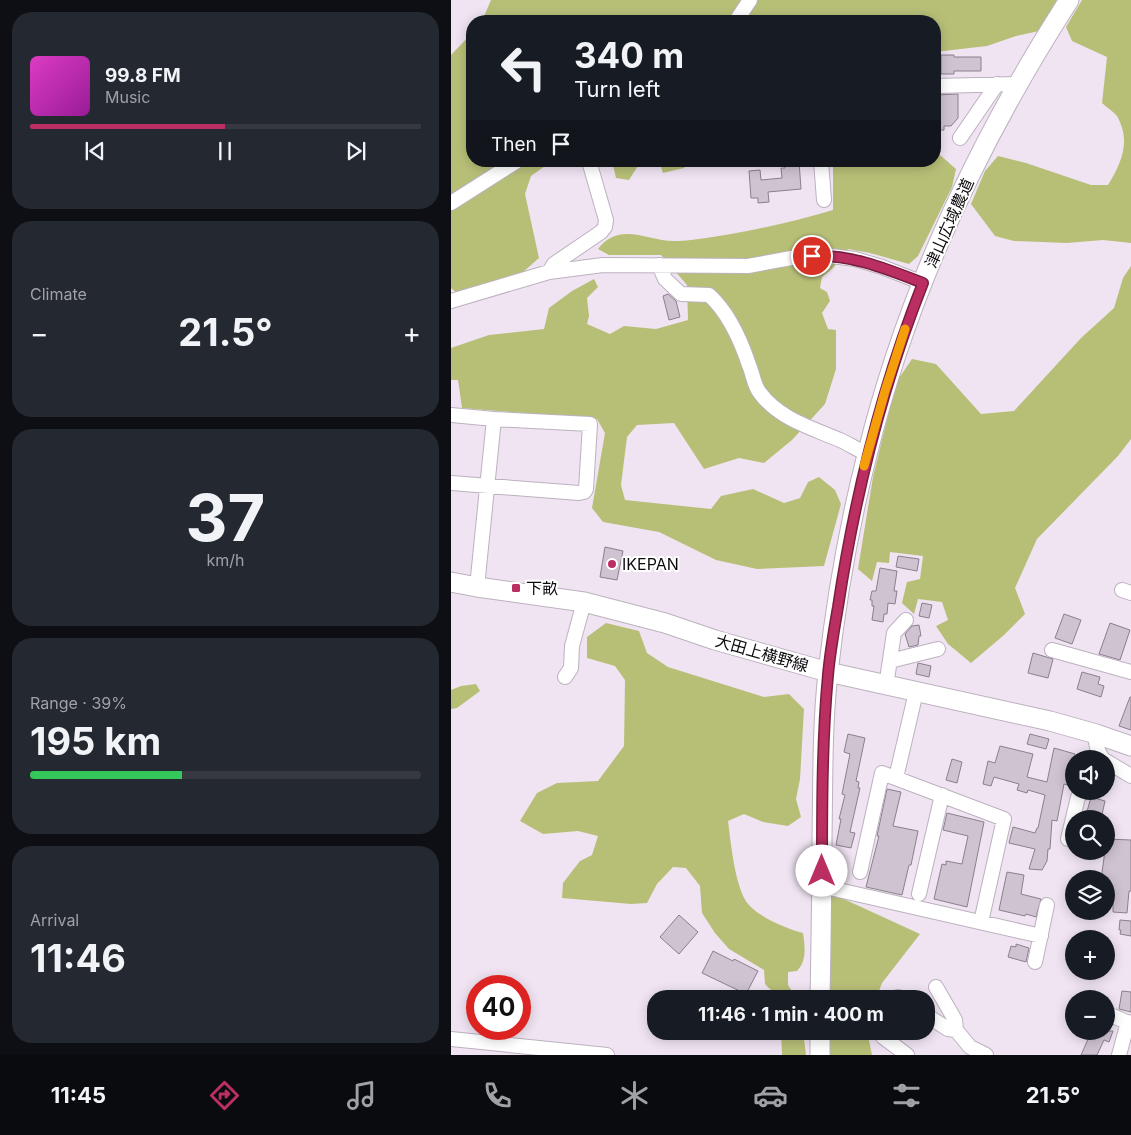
<!DOCTYPE html>
<html lang="en">
<head>
<meta charset="utf-8">
<style>
  body { margin:0; font-family:Inter,"Noto Sans JP",sans-serif; background:#242831; color:#f1f3f6; height:100vh; display:flex; flex-direction:column; font-size:19px; white-space:nowrap }
  * { box-sizing:border-box; margin:0 }
  p { font-size:16px; color:#9ea1a6 }
  .icon { flex:none; width:28px; height:28px; fill:none; stroke:currentColor; stroke-width:2; stroke-linecap:round; stroke-linejoin:round }
  .map { position:relative; flex:1; overflow:hidden }
  .details { display:flex; flex-direction:column; gap:12px; padding:12px; background:#0d0f14; width:451px }
  .details>* { flex:none }
  .hud { position:absolute; left:15px; top:15px; width:475px; height:152px; border-radius:20px; box-shadow:0 2px 12px #0003; background:#171b24; color:#f1f3f6; overflow:hidden }
  .buttons { position:absolute; left:614px; top:750px; display:grid; gap:10px }
  .buttons a { display:grid; place-items:center; width:50px; height:50px; border-radius:50%; background:#171b24; box-shadow:0 2px 12px #0003; font-size:25px }
  .speed { position:absolute; left:15px; top:975px; display:flex; gap:10px; font-size:25px; font-weight:700; text-align:center }
  .speed>* { display:grid; place-content:center; width:65px; height:65px; border-radius:50%; background:#171b24; box-shadow:0 2px 12px #0003; line-height:1 }
  .speed .limit { border:8px solid #d22; background:#fff; color:#111 }
  .pin { position:absolute; display:grid; place-items:center; width:42px; height:42px; color:#fff; margin:-21px; border:2px solid #fff; border-radius:50%; box-shadow:0 1px 5px #0007 }
  .me { position:absolute; width:55px; margin:-28px; rotate:0deg; stroke-linejoin:round; filter:drop-shadow(0 0 4px #0008) }
  .turn { display:flex; align-items:center; gap:18px; height:105px; padding:0 25px; font-size:22px }
  .turn .icon { width:65px; height:65px; stroke-width:2.5 }
  .turn b { display:block; font-size:35px; line-height:42px }
  .then { display:flex; align-items:center; height:48px; padding:0 25px; background:#0003; gap:10px; font-size:19px }
  .big { font-size:38px; font-weight:700; line-height:1.1 }
  .details .widget { flex:1; display:flex; flex-direction:column; justify-content:center; gap:8px; min-width:0; padding:0 18px; border-radius:20px; background:#242831 }
  .details .dial { align-items:center; gap:0 }
  .dial b { font-size:65px; line-height:1 }
  .song { display:flex; align-items:center; gap:15px }
  .cover { width:60px; height:60px; border-radius:8px; background:linear-gradient(135deg,hsl(310 70% 55%),hsl(300 70% 35%)) }
  .played { height:5px; border-radius:2px; background:linear-gradient(90deg,#bb2e61 50%,#363941 50%) }
  .keys { display:flex; justify-content:space-around; direction:ltr }
  .heat { display:flex; justify-content:space-between; align-items:center; font-size:28px; direction:ltr }
  .charge { height:8px; border-radius:4px; background:linear-gradient(90deg,#34c759 39%,#363941 0) }
  .trip { position:absolute; left:196px; top:990px; width:288px; height:50px; border-radius:20px; background:#171b24; box-shadow:0 2px 12px #0003; font-weight:700; line-height:50px; text-align:center }
  .dock { display:flex; height:80px; justify-content:space-around; align-items:center; background:#090b0e; color:#9ea1a6 }
  .dock .icon { width:35px; height:35px }
  .dock .active { color:#bb2e61 }
  .dock b { font-size:22px; color:#f1f3f6 }
  main { display:flex; flex:1; min-height:0 }
  .map>svg:first-child { display:block }
  .green { fill:#b7bf77 }
  .building { fill:#cfc3d1; stroke:#8a808c }
  .lines { fill:none; stroke-linecap:round; stroke-linejoin:round }
  .street-casing { stroke:#bcb1bf; stroke-width:16 }
  .secondary-casing { stroke:#bcb1bf; stroke-width:21 }
  .street { stroke:#fff; stroke-width:14 }
  .secondary { stroke:#fff; stroke-width:19 }
  .route-casing { stroke:#7a1e3f; stroke-width:12 }
  .route { stroke:#bb2e61; stroke-width:9 }
  .slow { stroke:#f59e0b; stroke-width:9 }
  .poi-dot { fill:#bb2e61; stroke:#fff; stroke-width:2 }
  .labels { text-anchor:middle; dominant-baseline:central; stroke-width:4; stroke-linejoin:round; paint-order:stroke }
  .street-label { font-size:16px; fill:#0e0b0f; stroke:#fff }
  .poi-label { font-size:16px; fill:#0e0b0f; stroke:#fff; text-anchor:start }
</style>
</head>
<body>
<main>
<section class="details">
<div class="widget">
<div class="song"><i class="cover"></i><div><b>99.8 FM</b><p>Music</p></div></div>
<div class="played"></div>
<div class="keys"><svg class="icon" aria-label="previous" viewBox="0 0 24 24"><path d="M18 5L8 12l10 7zM5 5v14"/></svg><svg class="icon" aria-label="pause" viewBox="0 0 24 24"><path d="M8 5v14M16 5v14"/></svg><svg class="icon" aria-label="next" viewBox="0 0 24 24"><path d="M6 5l10 7-10 7zM19 5v14"/></svg></div>
</div>
<div class="widget"><p>Climate</p>
<div class="heat"><a>−</a><b class="big">21.5°</b><a>+</a></div>
</div>
<div class="widget dial"><b>37</b><p>km/h</p></div>
<div class="widget"><p>Range · 39%</p><b class="big">195 km</b><div class="charge"></div></div>
<div class="widget"><p>Arrival</p><b class="big">11:46</b></div>
</section>
<div class="map">
<svg width="680" height="1055" viewBox="0 0 680 1055">
  <rect width="100%" height="100%" fill="#f0e4f2"/>
  <path class="green" d="M 40,0 L 606,0 L 588,31 L 565,36 L 536,46 L 484,52 L 484,21 L 31,21 Z
    M 631,0 L 680,0 L 680,243 L 652,240 L 616,243 L 563,241 L 544,236 L 520,204 L 534,171 L 547,156 L 575,163 L 640,185 L 657,185 C 671,162 680,141 666,116 C 662,111 655,107 651,103 L 656,57 L 621,41 L 615,27 Z
    M 21,33 L 21,161 L 101,161 L 80,176 L 74,194 L 88,258 L 71,273 L 9,296 L 0,288 L 0,55 Z
    M 489,155 L 505,169 L 501,187 L 467,256 L 458,264 L 419,253 L 397,249 L 382,268 L 371,277 L 369,288 L 376,292 L 379,301 L 371,313 L 377,329 L 385,330 L 385,369 L 374,404 L 341,440 L 313,463 L 288,458 L 253,469 L 223,423 L 186,425 L 176,437 L 170,485 L 174,500 L 260,509 L 270,496 L 302,489 L 333,503 L 349,498 L 357,482 L 368,477 L 384,490 L 390,504 L 373,566 L 306,569 L 265,560 L 208,532 L 152,522 L 141,508 L 154,433 L 146,419 L 11,408 L 7,380 L 0,380 L 0,348 L 38,335 L 93,329 L 98,308 L 121,291 L 143,279 L 147,287 L 136,298 L 138,316 L 136,324 L 159,334 L 173,326 L 205,329 L 237,320 L 236,285 L 210,255 L 158,255 L 147,249 C 169,220 197,242 225,241 C 235,241 245,239 255,238 C 298,232 341,222 382,210 L 382,161 L 484,161 L 484,157 Z
    M 161,161 L 190,161 L 178,180 L 165,178 Z
    M 208,161 L 240,161 L 233,168 L 212,173 Z
    M 680,266 L 680,439 L 667,456 L 586,539 L 564,588 L 574,614 L 553,635 L 520,663 L 497,644 L 485,626 L 497,620 L 491,602 L 467,599 L 463,614 L 451,603 L 456,582 L 469,579 L 472,556 L 439,552 L 438,563 L 426,562 L 421,581 L 407,569 L 422,477 L 438,411 L 448,378 L 461,359 L 485,364 L 530,414 L 563,411 L 630,338 L 663,308 L 672,278 Z
    M 155,623 L 188,631 L 196,653 L 217,667 L 313,697 L 338,694 L 353,709 L 349,779 L 345,799 L 350,817 L 337,826 L 312,822 L 293,814 L 277,821 C 280,842 284,895 301,908 C 313,919 337,929 352,933 C 354,947 356,961 346,971 L 337,972 L 337,985 L 346,999 C 331,999 325,996 314,984 L 313,970 L 278,949 L 264,933 L 251,913 L 249,886 L 235,868 L 222,867 L 206,884 L 196,903 L 180,904 L 111,898 L 112,883 L 129,861 L 141,855 L 147,836 L 127,831 L 92,834 L 69,821 L 86,793 L 106,783 L 147,781 L 173,746 L 174,680 L 164,666 L 136,658 L 136,637 Z
    M 25,684 L 29,691 L 6,708 L 0,709 L 0,690 L 10,686 Z
    M 384,895 L 469,934 L 431,983 L 425,999 L 378,999 L 379,900 Z
    M 330,1031 L 352,1031 L 355,1055 L 331,1055 Z
    M 377,1031 L 416,1031 L 421,1055 L 377,1055 Z"/>
  <path class="building" d="M 490,55 L 503,55 L 503,57 L 530,57 L 530,71 L 503,71 L 503,74 L 490,74 Z
    M 507,94 L 507,118 L 500,126 L 493,126 L 493,130 L 484,130 L 484,95 Z
    M 333,161 L 348,161 L 350,189 L 317,192 L 318,202 L 307,203 L 307,198 L 300,198 L 298,171 L 309,170 L 310,180 L 331,178 L 330,168 L 334,168 Z
    M 217,294 L 225,301 L 229,317 L 218,320 L 212,296 Z
    M 154,547 L 172,551 L 166,580 L 149,577 Z
    M 447,556 L 468,559 L 466,571 L 445,567 Z
    M 429,568 L 446,571 L 443,591 L 446,591 L 444,604 L 437,603 L 436,614 L 433,614 L 432,622 L 421,620 L 423,606 L 421,606 L 421,600 L 419,600 L 421,591 L 425,591 Z
    M 471,603 L 481,605 L 478,618 L 468,616 Z
    M 613,614 L 630,620 L 621,644 L 604,638 Z
    M 659,623 L 679,630 L 669,660 L 648,654 Z
    M 468,625 L 470,636 L 468,636 L 467,645 L 458,647 L 454,634 L 461,626 Z
    M 582,653 L 602,659 L 597,678 L 577,673 Z
    M 467,663 L 480,666 L 478,677 L 465,674 Z
    M 631,672 L 649,677 L 647,684 L 653,686 L 650,697 L 626,689 Z
    M 679,697 L 680,697 L 680,730 L 668,726 Z
    M 397,734 L 414,738 L 405,781 L 408,782 L 407,788 L 409,788 L 399,832 L 404,833 L 400,848 L 385,845 L 390,819 L 388,819 L 394,795 L 391,794 L 399,754 L 393,752 Z
    M 579,734 L 598,739 L 595,749 L 576,744 Z
    M 549,746 L 582,754 L 576,777 L 596,782 L 603,748 L 624,754 L 619,771 L 622,771 L 620,786 L 613,784 L 606,821 L 601,820 L 599,849 L 597,849 L 596,861 L 591,870 L 578,869 L 584,849 L 558,843 L 562,827 L 584,833 L 586,828 L 587,828 L 594,795 L 577,790 L 576,793 L 566,790 L 568,784 L 543,777 L 540,786 L 532,784 L 537,761 L 544,763 Z
    M 501,759 L 511,762 L 506,783 L 495,780 Z
    M 436,789 L 450,792 L 442,826 L 467,831 L 460,865 L 458,865 L 451,895 L 415,887 L 428,836 L 426,836 Z
    M 640,797 L 654,801 L 650,819 L 634,819 Z
    M 496,813 L 533,822 L 516,907 L 483,899 L 491,864 L 495,865 L 495,861 L 511,864 L 517,836 L 492,830 Z
    M 655,839 L 680,840 L 680,891 L 678,891 L 676,913 L 662,912 L 662,889 L 655,888 L 655,879 L 650,879 L 654,851 L 655,851 Z
    M 556,872 L 573,875 L 570,894 L 590,899 L 585,917 L 575,914 L 574,916 L 548,910 Z
    M 228,915 L 247,932 L 228,954 L 209,937 Z
    M 669,920 L 680,921 L 680,936 L 669,934 L 670,930 L 668,930 Z
    M 565,944 L 578,948 L 575,962 L 557,957 L 560,946 L 565,947 Z
    M 262,951 L 282,961 L 283,959 L 307,971 L 295,994 L 251,973 Z
    M 671,991 L 680,992 L 680,1012 L 668,1009 Z
    M 634,1031 L 662,1031 L 658,1042 L 653,1040 L 646,1055 L 630,1055 L 638,1037 L 642,1039 L 643,1036 Z"/>
  <g class="lines">
    <g class="street-casing">
      <path id="street" d="M 285,21 L 299,0
        M 484,86 L 568,84
        M 509,138 L 546,84
        M 370,161 L 373,200
        M 0,203 L 66,161
        M 208,265 L 214,279 L 230,294 L 258,295 C 277,312 290,341 298,365 C 302,374 303,386 309,393 C 328,419 361,428 389,440 C 398,444 407,450 416,454
        M 98,272 L 103,264 L 150,232 L 154,227 L 155,220 L 138,161
        M 0,301 L 98,272 L 152,265 L 297,266 L 351,256 L 372,255 L 404,259 L 431,267 L 472,283
        M 0,415 L 43,419 L 26,587
        M 0,483 L 128,493 L 133,492 L 135,489 L 139,424 L 43,419
        M 671,590 L 680,593
        M 601,650 L 680,672
        M 439,661 L 487,649
        M 114,677 L 120,668 L 121,646 L 133,602
        M 435,686 L 443,633 L 455,620
        M 645,734 C 644,743 646,751 652,759
        M 655,761 L 680,776
        M 445,778 L 465,692
        M 617,839 L 627,797 L 634,791
        M 409,872 L 431,773 L 553,819 L 530,922
        M 371,888 L 383,889 L 590,936
        M 468,894 L 491,795
        M 584,962 L 596,905
        M 485,987 L 504,1020 L 505,1030 L 519,1047 L 535,1055
        M 447,997 L 449,999
        M 655,1013 L 680,1024
        M 475,1015 L 497,1029 L 505,1030
        M 432,1037 L 456,1055
        M 0,1039 L 156,1055
        M 668,1055 L 677,1022"/>
    </g>
    <g class="secondary-casing">
      <path id="secondary" d="M 0,582 L 26,587 L 133,602 L 214,623 L 264,640 L 377,672 L 599,721 L 645,734 L 680,746
        M 369,999 C 370,944 371,890 371,836 C 372,781 371,727 377,673 C 385,600 398,526 416,455 C 456,293 528,140 618,0
        M 369,1055 L 369,1031"/>
    </g>
    <use href="#street" class="street"/>
    <use href="#secondary" class="secondary"/>
  </g>
  <g class="lines">
    <g class="route-casing">
      <path id="route" d="M 361,256 C 400,254 436,269 472,283 C 430,389 404,494 387,607 C 383,630 379,652 377,675 C 371,740 371,806 371,871"/>
    </g>
    <use href="#route" class="route"/>
    <path class="slow" d="M 413,466 L 434,391 L 454,329"/>
  </g>
  <g class="poi-dot">
    <circle cx="161" cy="564" r="5"/>
    <rect x="60" y="583" width="10" height="10" rx="2.5"/>
  </g>
  <g class="labels">
    <g class="street-label">
      <text transform="translate(498 223) rotate(-66)">津山広域農道</text>
      <text transform="translate(311 653) rotate(16)">大田上横野線</text>
    </g>
    <g class="poi-label">
      <text x="171" y="564">IKEPAN</text>
      <text x="75" y="588">下畝</text>
    </g>
  </g>
</svg>
<div class="buttons">
<a><svg class="icon" aria-label="sound" viewBox="0 0 24 24"><path d="M4 9h4l5-4v14l-5-4H4zM17 9q2 3 0 6"/></svg></a>
<a><svg class="icon" aria-label="search" viewBox="0 0 24 24"><circle cx="10" cy="10" r="6"/><path d="M15 15l6 6"/></svg></a>
<a><svg class="icon" aria-label="layers" viewBox="0 0 24 24"><path d="M12 4l9 5-9 5-9-5zM3 14l9 5 9-5"/></svg></a>
<a>+</a>
<a>−</a>
</div>
<div class="speed"><div class="limit">40</div></div>
<div class="pin" style="left:361px;top:256px;background:#d93025"><svg class="icon" aria-label="arrive" viewBox="0 0 24 24"><path d="M6 21V4h12l-3 4 3 4H6"/></svg></div>
<svg class="me" style="left:371px;top:871px" viewBox="-20 -20 40 40"><circle r="19" fill="#fff"/><path d="M0-13L10 11 0 6-10 11z" fill="#bb2e61"/></svg>
<div class="trip">11:46 · 1 min · 400 m</div>
<div class="hud">
<div class="turn"><svg class="icon" aria-label="left" viewBox="0 0 24 24"><path d="M17 20v-9H6M10 6l-5 5 5 5"/></svg><div><b>340 m</b>Turn left</div></div>
<div class="then">Then<svg class="icon" aria-label="arrive" viewBox="0 0 24 24"><path d="M6 21V4h12l-3 4 3 4H6"/></svg></div>
</div>
</div>
</main>
<nav class="dock">
<b>11:45</b>
<svg class="icon active" aria-label="directions" viewBox="0 0 24 24"><path d="M12 3l9 9-9 9-9-9zM9 14v-3h6M13 9l2 2-2 2"/></svg>
<svg class="icon" aria-label="music" viewBox="0 0 24 24"><path d="M9 18V5l10-2v13"/><circle cx="6" cy="18" r="3"/><circle cx="16" cy="16" r="3"/></svg>
<svg class="icon" aria-label="phone" viewBox="0 0 24 24"><path d="M5 4h4l2 5-3 2q2 4 5 5l2-3 5 2v4C11 20 4 13 5 4z"/></svg>
<svg class="icon" aria-label="climate" viewBox="0 0 24 24"><path d="M12 3v18M4 7l16 10M4 17L20 7"/></svg>
<svg class="icon" aria-label="car" viewBox="0 0 24 24"><path d="M5 17H2v-5l4-1 3-4h7l3 4 3 1v5h-3M9 17h6M6 11h13"/><circle cx="7" cy="17" r="2"/><circle cx="17" cy="17" r="2"/></svg>
<svg class="icon" aria-label="filters" viewBox="0 0 24 24"><path d="M4 7h16M4 17h16"/><circle cx="9" cy="7" r="2"/><circle cx="15" cy="17" r="2"/></svg>
<b>21.5°</b>
</nav>
</body>
</html>
